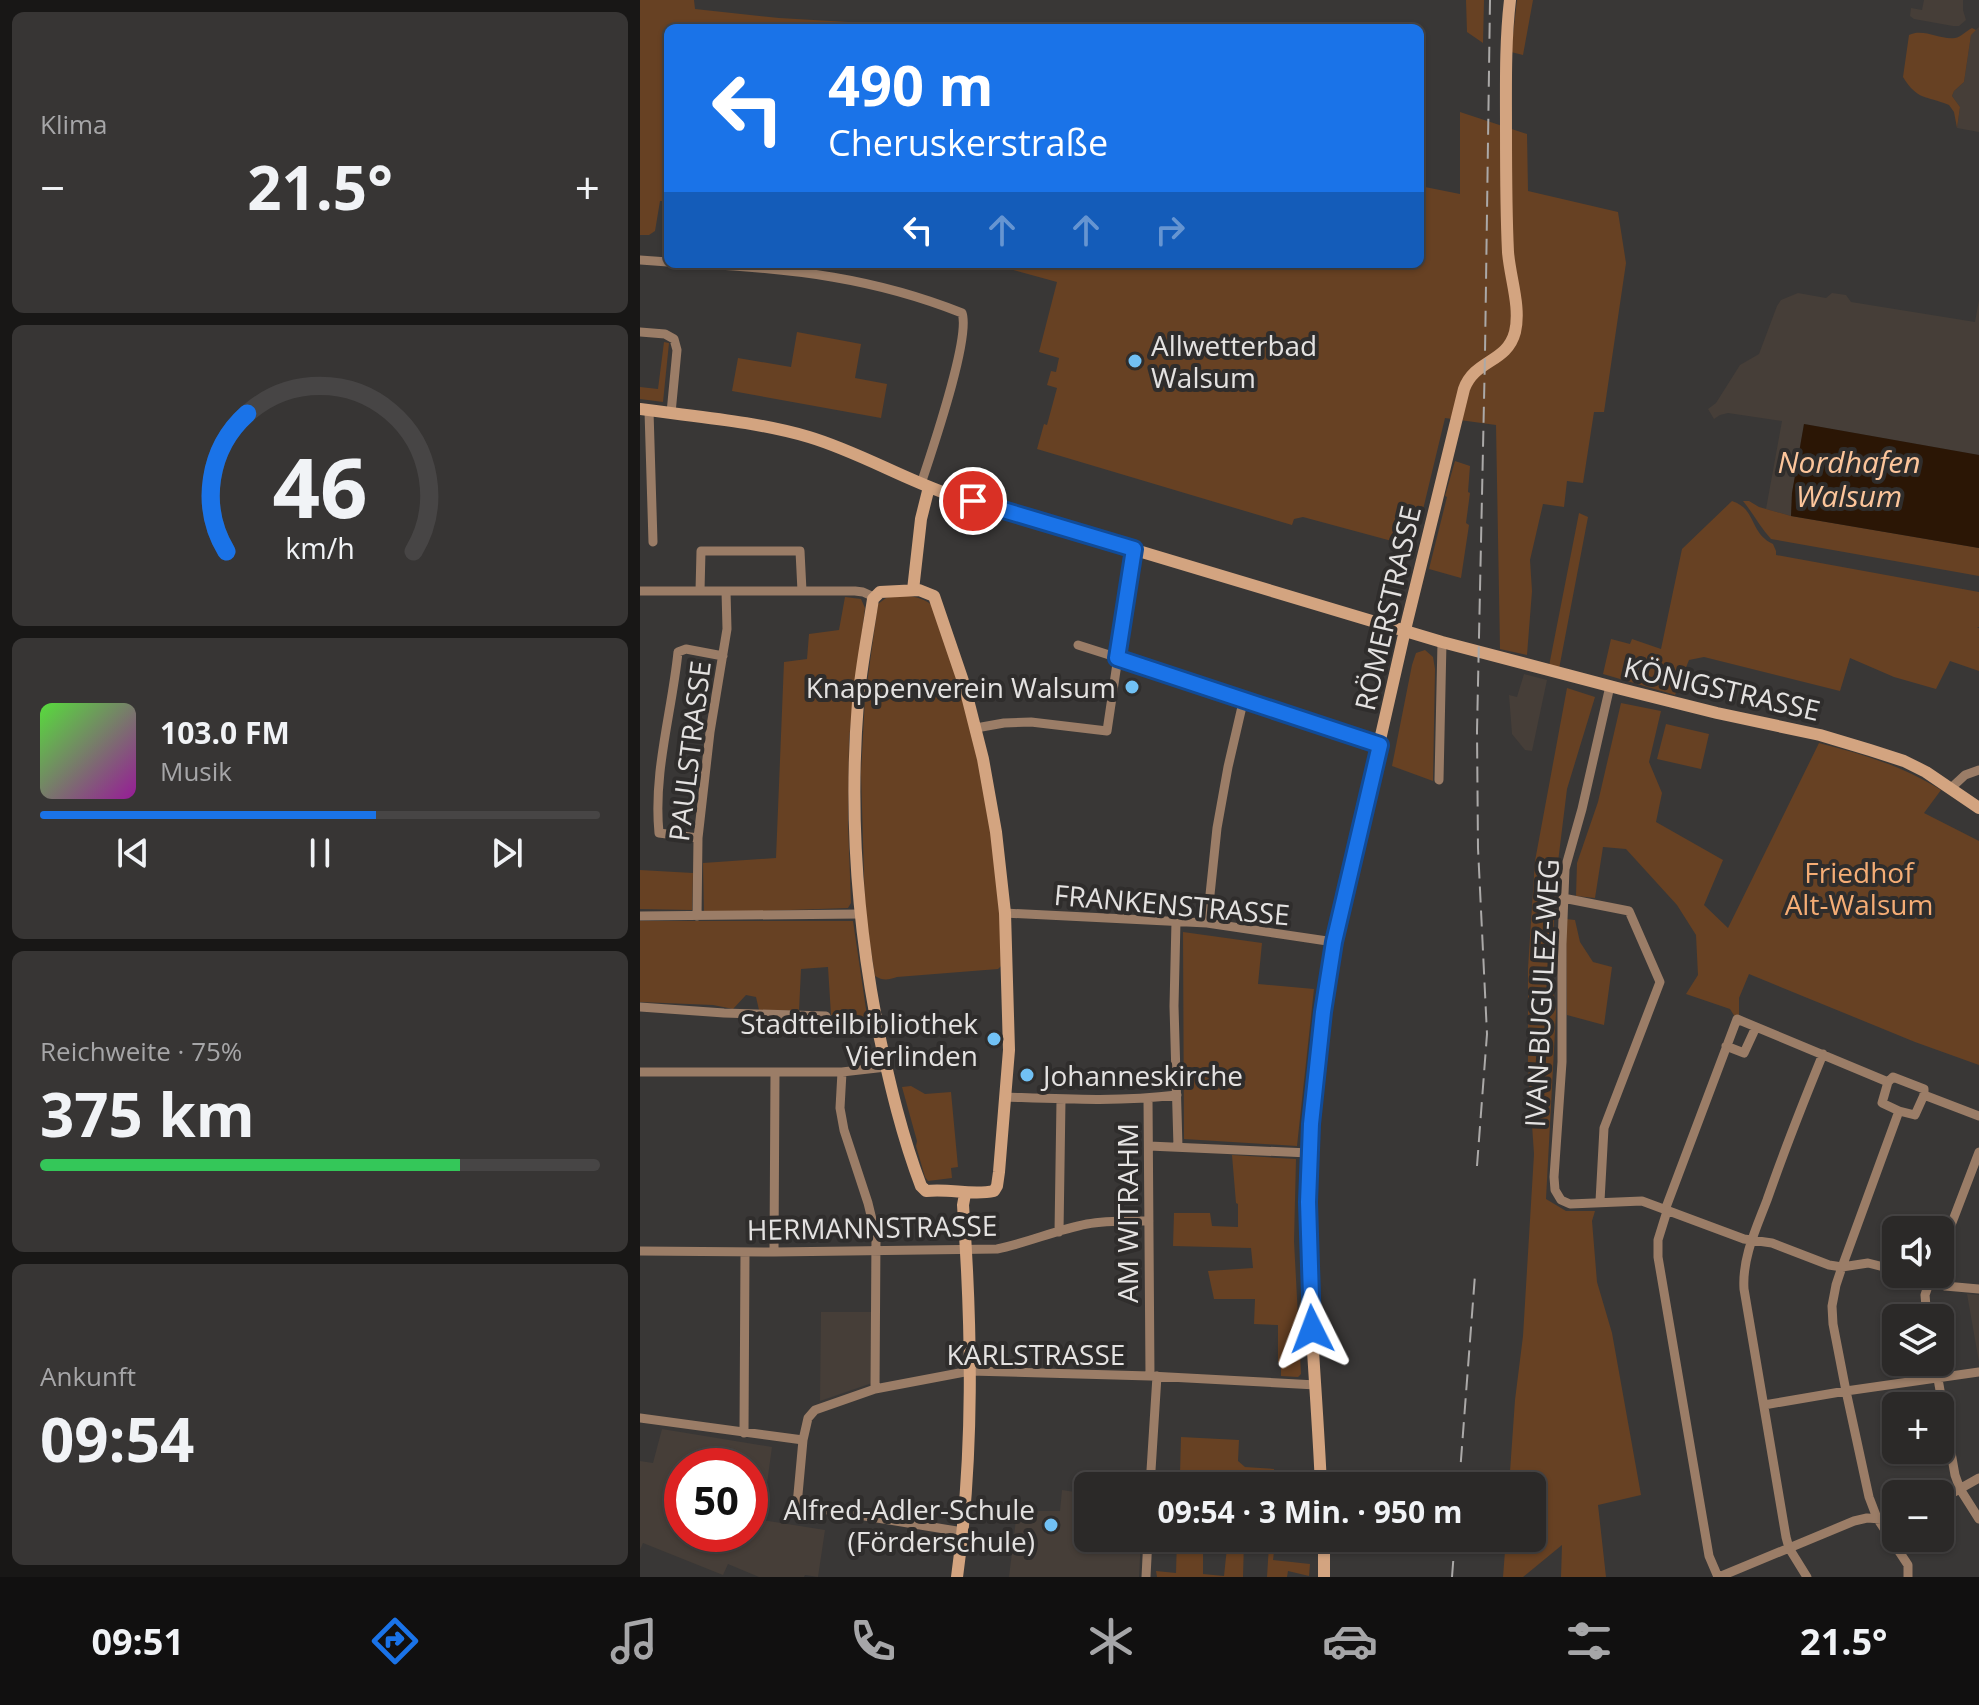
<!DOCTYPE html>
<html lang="de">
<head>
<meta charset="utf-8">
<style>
  body { margin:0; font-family:"Open Sans",sans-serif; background:#373534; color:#f1f3f6; height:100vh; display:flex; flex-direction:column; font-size:30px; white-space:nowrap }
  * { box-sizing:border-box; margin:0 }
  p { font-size:26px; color:#a6a6a8 }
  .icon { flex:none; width:44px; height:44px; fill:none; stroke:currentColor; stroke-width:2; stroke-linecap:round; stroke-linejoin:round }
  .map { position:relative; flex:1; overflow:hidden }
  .drawer { display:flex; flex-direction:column; gap:12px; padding:12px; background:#181716; width:640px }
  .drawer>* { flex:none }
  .hud { position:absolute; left:24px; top:24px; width:760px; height:244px; border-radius:12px; box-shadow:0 2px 6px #0004,0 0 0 2px #474545; background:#1a73e8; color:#fff; overflow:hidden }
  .controls { position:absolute; left:1242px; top:1216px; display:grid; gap:16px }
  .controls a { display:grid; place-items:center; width:72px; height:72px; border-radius:12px; background:#2b2928; box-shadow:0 2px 6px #0004,0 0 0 2px #474545; font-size:40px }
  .speed { position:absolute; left:24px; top:1448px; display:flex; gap:16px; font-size:40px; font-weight:700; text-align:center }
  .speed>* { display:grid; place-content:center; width:104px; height:104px; border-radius:50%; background:#2b2928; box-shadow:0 2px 6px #0004,0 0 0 2px #474545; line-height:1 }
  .speed .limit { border:12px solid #d22; background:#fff; color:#111 }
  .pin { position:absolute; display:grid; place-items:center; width:68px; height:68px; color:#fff; margin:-34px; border:4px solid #fff; border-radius:50%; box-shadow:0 2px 8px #0007 }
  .me { position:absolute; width:88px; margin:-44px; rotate:357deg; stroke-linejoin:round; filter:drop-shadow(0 0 6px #0008) }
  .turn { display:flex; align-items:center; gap:28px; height:168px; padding:0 32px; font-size:36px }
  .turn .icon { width:104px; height:104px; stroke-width:2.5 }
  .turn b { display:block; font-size:56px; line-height:68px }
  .lanes { display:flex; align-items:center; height:76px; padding:0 32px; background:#0003; justify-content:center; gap:40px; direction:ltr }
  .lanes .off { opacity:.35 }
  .big { font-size:60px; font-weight:700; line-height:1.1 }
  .drawer .widget { flex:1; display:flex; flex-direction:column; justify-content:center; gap:12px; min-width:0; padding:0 28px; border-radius:12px; background:#373534 }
  .drawer .dial { align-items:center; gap:0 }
  .dial svg { height:208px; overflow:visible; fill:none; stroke:#474545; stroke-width:7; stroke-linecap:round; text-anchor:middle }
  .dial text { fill:#f1f3f6; stroke:none }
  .song { display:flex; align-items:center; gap:24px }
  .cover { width:96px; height:96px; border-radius:12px; background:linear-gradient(135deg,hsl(110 70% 55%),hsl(300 70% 35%)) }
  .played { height:8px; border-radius:4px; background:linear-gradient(90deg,#1a73e8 60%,#474545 60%) }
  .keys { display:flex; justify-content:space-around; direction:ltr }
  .heat { display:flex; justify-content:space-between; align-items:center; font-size:44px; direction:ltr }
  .charge { height:12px; border-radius:6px; background:linear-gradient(90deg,#34c759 75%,#474545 0) }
  .trip { position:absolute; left:434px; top:1472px; width:472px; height:80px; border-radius:12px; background:#2b2928; box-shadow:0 2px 6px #0004,0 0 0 2px #474545; font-weight:700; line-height:80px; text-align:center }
  .menu { display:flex; height:128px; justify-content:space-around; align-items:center; background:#111010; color:#a6a6a8 }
  .menu .icon { width:56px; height:56px }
  .menu .current { color:#1a73e8 }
  .menu b { font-size:36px; color:#f1f3f6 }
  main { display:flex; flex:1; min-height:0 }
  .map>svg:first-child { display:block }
  .built { fill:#463e38; fill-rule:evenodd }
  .green { fill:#674123 }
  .water { fill:#2b1605 }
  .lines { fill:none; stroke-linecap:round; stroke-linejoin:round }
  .street { stroke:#9b7d67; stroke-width:9 }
  .secondary { stroke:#d3a480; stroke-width:12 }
  .rail { stroke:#aba9a8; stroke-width:2; stroke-dasharray:16 8; stroke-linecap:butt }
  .route-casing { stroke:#114b97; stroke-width:20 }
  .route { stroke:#1a73e8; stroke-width:14 }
  .poi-dot { fill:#71c1f5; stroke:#2f2d2c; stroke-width:3 }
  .labels { text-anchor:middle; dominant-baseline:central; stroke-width:8; stroke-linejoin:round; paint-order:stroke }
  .poi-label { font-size:28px; fill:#e4e2e1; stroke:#2f2d2c; text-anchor:end }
  .street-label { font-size:28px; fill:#e4e2e1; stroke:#2f2d2c }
  .park-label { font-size:28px; fill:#f5ad75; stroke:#2f2d2c }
  .water-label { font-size:30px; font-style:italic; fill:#fcc59b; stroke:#2f2d2c }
</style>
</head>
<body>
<main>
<section class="drawer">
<div class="widget"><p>Klima</p>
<div class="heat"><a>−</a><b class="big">21.5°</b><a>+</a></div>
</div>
<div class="widget dial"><svg viewBox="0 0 100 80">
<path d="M14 69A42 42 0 1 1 86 69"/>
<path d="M14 69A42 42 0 0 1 22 16" stroke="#1a73e8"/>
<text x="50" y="56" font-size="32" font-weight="700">46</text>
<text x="50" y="72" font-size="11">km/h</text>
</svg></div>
<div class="widget">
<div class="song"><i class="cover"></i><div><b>103.0 FM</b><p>Musik</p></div></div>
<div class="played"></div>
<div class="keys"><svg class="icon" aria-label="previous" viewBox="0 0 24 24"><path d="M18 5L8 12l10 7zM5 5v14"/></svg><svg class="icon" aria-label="pause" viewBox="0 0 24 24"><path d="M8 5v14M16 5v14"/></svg><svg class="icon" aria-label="next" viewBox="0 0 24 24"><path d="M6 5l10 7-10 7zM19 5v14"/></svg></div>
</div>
<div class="widget"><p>Reichweite · 75%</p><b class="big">375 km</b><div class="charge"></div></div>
<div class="widget"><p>Ankunft</p><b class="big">09:54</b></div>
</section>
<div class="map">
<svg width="1339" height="1577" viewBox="0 0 1339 1577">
  <rect width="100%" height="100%" fill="#393736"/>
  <path class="built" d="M 1284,0 L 1323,0 L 1323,10 L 1326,20 L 1319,26 L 1313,26 L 1274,19 L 1270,16 L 1271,8 L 1282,10 Z
    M 1339,27 L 1339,132 L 1317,128 L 1320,107 L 1312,96 L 1314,91 L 1324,82 L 1331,34 Z
    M 1158,293 L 1186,298 L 1192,293 L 1206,295 L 1211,302 L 1335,322 L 1339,300 L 1339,455 L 1164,424 L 1152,493 L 1151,516 L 1126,509 L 1142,421 L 1088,413 L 1080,415 L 1074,419 L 1068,409 L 1076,403 L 1100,365 L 1119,354 L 1137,306 L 1141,300 Z
    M 884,674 L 907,680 L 892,751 L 885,750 L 872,734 L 869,695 L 877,697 Z
    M 1327,1294 L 1339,1295 L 1339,1362 Z
    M 181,1312 L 232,1312 L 232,1383 L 180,1401 Z
    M 22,1429 L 132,1447 L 122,1520 L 185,1530 L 178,1577 L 165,1575 L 164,1577 L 119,1577 L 88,1564 L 83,1575 L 3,1543 L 0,1550 L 0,1461 L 13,1463 ZM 110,1466 L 110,1534 L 42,1534 L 42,1466 Z
    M 422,1490 L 448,1494 L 448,1538 L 501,1538 L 499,1577 L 369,1577 L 377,1511 L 420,1511 Z"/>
  <path class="green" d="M 0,0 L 54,0 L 55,9 L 139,18 L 243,24 L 366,28 L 28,28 L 28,201 L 20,201 L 15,231 L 9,235 L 0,235 Z
    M 826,0 L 844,0 L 843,43 L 827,32 Z
    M 877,0 L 893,0 L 883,55 L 871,52 Z
    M 1332,28 L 1336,30 L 1331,35 L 1324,82 L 1314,91 L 1312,96 L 1320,107 L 1317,128 L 1314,112 L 1309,105 C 1285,95 1278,101 1263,77 L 1269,35 C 1284,28 1299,40 1315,38 C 1321,37 1326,31 1332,28 Z
    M 820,112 L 887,134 L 888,191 L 978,212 L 986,263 L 964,412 L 954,412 L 943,483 L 927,481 L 924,507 L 903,504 L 890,560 L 892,591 L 887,655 L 860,649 L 856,425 L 805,418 L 774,547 L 663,517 L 654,519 L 652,525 L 397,449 L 404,424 L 407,425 L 417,388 L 407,385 L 411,371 L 416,372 L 419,358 L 399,352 L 417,282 L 362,267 L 331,268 L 331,264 L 780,264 L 780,186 L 820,194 Z
    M 157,332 L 221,344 L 215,378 L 247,384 L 241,418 L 92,391 L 98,358 L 151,367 Z
    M 24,342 L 29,343 L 23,402 L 0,399 L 0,387 L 18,389 Z
    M 815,461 L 830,466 L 828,492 L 830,493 L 826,523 L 829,525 L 821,578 L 789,569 L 807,497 L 805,496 Z
    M 1092,501 C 1117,509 1109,533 1133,544 L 1136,551 L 1136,555 L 1339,592 L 1339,627 L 1337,627 L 1339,628 L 1339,671 L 1310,661 L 1296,689 L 1254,677 L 1210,658 L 1200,691 L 1064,657 L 1049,660 L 1035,695 L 963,674 L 971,639 L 990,644 L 992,639 L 1021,649 L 1042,549 Z
    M 1103,501 L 1109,501 L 1119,507 L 1151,516 L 1339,548 L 1339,576 L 1131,539 C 1120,527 1113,513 1103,501 Z
    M 939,513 L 948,517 L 919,669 L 909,666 Z
    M 254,596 C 269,595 280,596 292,605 L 334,728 L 349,803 L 364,963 L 358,969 L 257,977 C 248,980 243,981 235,976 L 225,911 L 221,773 L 225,698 L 238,604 L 246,598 Z
    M 205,597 L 221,599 L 225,608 L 209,739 L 208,823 L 211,903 L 208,908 L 64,913 L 63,863 L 136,858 L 144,662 L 167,659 L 169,634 L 199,630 Z
    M 785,650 L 793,657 L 795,669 L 793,781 L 752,766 L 772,665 L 776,653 Z
    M 927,688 L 955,697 L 927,789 L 918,862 L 911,967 L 916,1012 L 906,1199 L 926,1211 L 955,1211 L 952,1221 L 957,1282 L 972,1333 L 1001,1495 L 958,1505 L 966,1577 L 921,1577 L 922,1545 L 883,1577 L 863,1577 L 866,1538 L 892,1538 L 892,1486 L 869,1486 L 875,1400 L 883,1336 L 894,1154 L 888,1066 L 888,968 L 895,861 Z
    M 981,703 L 1021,711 L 1009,762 L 1022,793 L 1016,822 L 1083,860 L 1064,905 L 1088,928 L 1179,743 C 1222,754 1263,766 1301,790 L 1284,813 L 1339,841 L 1339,1065 L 1275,1042 L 1109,974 L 1099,998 L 1099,1018 L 1095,1017 L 1090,1009 L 1046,994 L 1058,975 L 1056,935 L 1037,905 L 986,849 L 963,847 L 955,898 L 936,896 L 937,863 L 958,802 Z
    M 1026,724 L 1069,734 L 1061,769 L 1017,759 Z
    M 0,870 L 53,873 L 52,910 L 0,909 Z
    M 926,919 L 935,920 L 940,942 L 953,962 L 972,967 L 964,1025 L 927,1015 Z
    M 0,921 L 213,921 L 227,1016 L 219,1018 L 191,1015 L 188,967 L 161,969 L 159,1011 L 119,1010 L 116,997 L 106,995 L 93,1009 L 73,1005 L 0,1002 Z
    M 543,932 L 622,943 L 618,984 L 674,989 L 657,1146 L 544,1139 Z
    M 271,1086 L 285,1094 L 311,1092 L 318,1167 L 311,1168 L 312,1178 L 288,1181 L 285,1177 L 276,1146 L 277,1141 L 262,1087 Z
    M 592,1155 L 656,1159 L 654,1241 L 661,1374 L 658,1377 L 641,1376 L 641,1363 L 638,1362 L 638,1325 L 614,1324 L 615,1299 L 574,1299 L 568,1271 L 613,1268 L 611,1248 L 533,1246 L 534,1213 L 570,1213 L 572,1226 L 598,1227 L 598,1204 L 596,1203 Z
    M 541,1437 L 599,1440 L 598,1461 L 605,1467 L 634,1469 L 633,1486 L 614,1486 L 613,1478 L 607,1475 L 540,1474 Z
    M 537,1538 L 555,1538 L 555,1547 L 563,1548 L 563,1574 L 584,1576 L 588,1538 L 604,1540 L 603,1577 L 517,1577 L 516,1571 L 536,1573 Z
    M 635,1544 L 633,1560 L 670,1564 L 669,1576 L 648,1571 L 647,1577 L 627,1577 L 629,1545 Z"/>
  <path class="water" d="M 1164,424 L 1339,455 L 1339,548 L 1151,516 L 1152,493 Z"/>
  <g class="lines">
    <path class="street" d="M 0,260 L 28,262
      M 61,264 C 154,269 234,278 322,313 C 331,338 291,453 281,484
      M 0,332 L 25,334 L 34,339 L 37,350 L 31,413
      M 9,411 L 13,542
      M 0,591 L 215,591 L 223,592 L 234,597
      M 60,591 L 61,551 L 160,551 L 162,591
      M 438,645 L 604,698 L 740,745
      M 970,686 L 942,809 L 925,869 L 922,944 L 922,1062 L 914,1177 L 915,1190 L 921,1200 L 930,1204 L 1002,1201 L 1104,1239 L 1132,1243 L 1189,1265 L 1202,1267 L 1228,1263 L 1256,1270
      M 336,728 L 364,723 L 391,722 L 467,731 L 494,549
      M 799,780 L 802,642
      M 1311,788 L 1325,775 L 1339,770
      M 58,838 L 19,833 C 13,772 32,712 38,652 L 46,649 L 83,656
      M 923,898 L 989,911 L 1020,982 L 964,1128 L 960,1201
      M 365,913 L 567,923 L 694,942
      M 0,916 L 220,914
      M 57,916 L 58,838 L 70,732 L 87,629 L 86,591
      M 536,921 L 534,1006 L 538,1147
      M 567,923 L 577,828 L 588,767 L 604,698
      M 0,1007 L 84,1013 L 186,1016
      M 1086,1046 L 1104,1053 L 1116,1027
      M 0,1072 L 202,1072 L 246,1067
      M 202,1072 L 200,1108 L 204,1130 L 228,1203 L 236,1236 L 235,1389
      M 1248,1082 L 1242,1103 L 1259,1111 L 1275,1115 L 1284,1095
      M 365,1097 C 423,1099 480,1102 537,1095
      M 508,1098 L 510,1376
      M 1259,1111 L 1202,1267 L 1196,1285 L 1192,1306 L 1193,1324 L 1206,1391 L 1229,1497 L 1237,1518 L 1268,1565 L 1268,1577
      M 509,1146 L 669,1153
      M 1025,1210 L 1097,1019 L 1248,1082 L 1253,1077 L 1284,1089 L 1284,1095 L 1339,1116
      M 1027,1211 L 1018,1240 L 1018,1257 L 1069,1556 L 1078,1577
      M 419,1232 L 421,1100
      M 0,1251 L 134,1252 L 357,1249 C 387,1243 416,1230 447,1224 C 467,1220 489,1221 509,1221
      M 134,1252 L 135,1072
      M 1300,1254 L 1339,1152
      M 1268,1274 L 1305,1286 L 1339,1289
      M 1287,1318 L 1285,1295 L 1292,1274
      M 1295,1362 L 1315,1475 L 1320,1489 L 1339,1519
      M 1124,1405 L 1206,1391 L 1339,1372
      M 0,1418 L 163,1440 L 168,1418 L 175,1410 L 235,1389 L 330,1371 L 510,1376 L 676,1385
      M 104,1433 L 105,1252
      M 163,1440 L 157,1505 L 323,1532
      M 510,1486 L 517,1376
      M 1300,1500 L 1339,1478
      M 506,1577 L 508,1538
      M 1079,1577 L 1214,1521 L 1227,1518 L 1256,1520
      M 1167,1577 L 1149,1548 L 1146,1537 L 1104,1289 C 1102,1258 1116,1229 1127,1200 C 1144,1151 1163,1103 1183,1054"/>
    <path class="secondary" d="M 0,409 C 57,417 114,421 169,437 C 216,451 258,476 305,493 L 802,642 L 981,689 L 1077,713 L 1180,735 L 1230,750 L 1264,761 L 1286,772 L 1339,808
      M 273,590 L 281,519 L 289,487
      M 279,590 L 294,596 L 324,684 L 343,759 L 356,832 L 365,913 L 369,1050 L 359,1172 L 357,1186 L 354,1191 C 331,1196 310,1188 286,1191 L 281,1186 C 262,1136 250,1085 239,1034 C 217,924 209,813 218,702 C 221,667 228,633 233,599 L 240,592 Z
      M 681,1486 C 677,1392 667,1298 668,1204 C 668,1117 680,1029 694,942 L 765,630 L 824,389 C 835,359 867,363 875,332 C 881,307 870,278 868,252 C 866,211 866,170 866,129 C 866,86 865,43 870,0
      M 684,1538 L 684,1577
      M 317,1577 C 334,1454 332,1329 323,1205 L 325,1194"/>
    <path class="rail" d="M 837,1166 L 847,1034 L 838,848 L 837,731 L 845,354 L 850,0
      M 819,1486 L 835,1275
      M 812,1577 L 815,1538"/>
  </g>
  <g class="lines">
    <g class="route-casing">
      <path id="route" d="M 333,501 L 494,549 L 477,658 L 740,745 L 694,942 L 683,1012 L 671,1124 L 668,1202 L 672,1329"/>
    </g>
    <use href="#route" class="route"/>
  </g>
  <g class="poi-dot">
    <circle cx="495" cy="361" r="8"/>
    <circle cx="492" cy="687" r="8"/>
    <circle cx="354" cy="1039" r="8"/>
    <circle cx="387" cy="1075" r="8"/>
    <circle cx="411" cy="1525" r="8"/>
  </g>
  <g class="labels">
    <g class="poi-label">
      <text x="511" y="345" text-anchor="start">Allwetterbad<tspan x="511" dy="32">Walsum</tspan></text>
      <text x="476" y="687">Knappenverein Walsum</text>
      <text x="338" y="1023">Stadtteilbibliothek<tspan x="338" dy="32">Vierlinden</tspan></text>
      <text x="403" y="1075" text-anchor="start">Johanneskirche</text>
      <text x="395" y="1509">Alfred-Adler-Schule<tspan x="395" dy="32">(Förderschule)</tspan></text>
    </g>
    <g class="street-label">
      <text transform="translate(747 608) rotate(-77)">RÖMERSTRASSE</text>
      <text transform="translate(1082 688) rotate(13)">KÖNIGSTRASSE</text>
      <text transform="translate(49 751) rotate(-83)">PAULSTRASSE</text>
      <text transform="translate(532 904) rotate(5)">FRANKENSTRASSE</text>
      <text transform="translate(901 993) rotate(-87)">IVAN-BUGULEZ-WEG</text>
      <text transform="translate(487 1213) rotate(-90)">AM WITRAHM</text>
      <text transform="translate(232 1227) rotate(-1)">HERMANNSTRASSE</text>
      <text x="396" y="1354">KARLSTRASSE</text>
    </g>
    <g class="park-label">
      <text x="1219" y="872">Friedhof<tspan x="1219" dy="32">Alt-Walsum</tspan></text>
    </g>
    <g class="water-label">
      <text x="1209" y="461">Nordhafen<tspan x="1209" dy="34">Walsum</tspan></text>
    </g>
  </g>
</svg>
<div class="controls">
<a><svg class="icon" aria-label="sound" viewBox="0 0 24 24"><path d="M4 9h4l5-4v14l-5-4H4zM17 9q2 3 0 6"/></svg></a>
<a><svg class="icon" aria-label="layers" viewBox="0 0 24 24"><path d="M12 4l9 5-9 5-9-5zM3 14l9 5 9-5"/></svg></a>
<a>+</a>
<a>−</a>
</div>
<div class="speed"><div class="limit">50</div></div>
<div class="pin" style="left:333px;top:501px;background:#d93025"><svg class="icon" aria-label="arrive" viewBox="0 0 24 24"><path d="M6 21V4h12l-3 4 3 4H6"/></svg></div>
<svg class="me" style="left:672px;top:1329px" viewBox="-20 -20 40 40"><path d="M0-17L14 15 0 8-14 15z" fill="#1a73e8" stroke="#fff" stroke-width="4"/></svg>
<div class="trip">09:54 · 3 Min. · 950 m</div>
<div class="hud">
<div class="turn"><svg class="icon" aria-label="left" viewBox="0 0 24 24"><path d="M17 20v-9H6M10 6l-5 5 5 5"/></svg><div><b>490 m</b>Cheruskerstraße</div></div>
<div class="lanes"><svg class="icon" aria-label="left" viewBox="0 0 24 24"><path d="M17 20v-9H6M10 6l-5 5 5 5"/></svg><svg class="icon off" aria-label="ahead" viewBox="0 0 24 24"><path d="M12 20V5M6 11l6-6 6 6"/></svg><svg class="icon off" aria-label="ahead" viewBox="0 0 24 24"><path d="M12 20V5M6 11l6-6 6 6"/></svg><svg class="icon off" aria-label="right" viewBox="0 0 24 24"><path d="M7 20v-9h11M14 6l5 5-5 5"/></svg></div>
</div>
</div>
</main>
<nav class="menu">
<b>09:51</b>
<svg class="icon current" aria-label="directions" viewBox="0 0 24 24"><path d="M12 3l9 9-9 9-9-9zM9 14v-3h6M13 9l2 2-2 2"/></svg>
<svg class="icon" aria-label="music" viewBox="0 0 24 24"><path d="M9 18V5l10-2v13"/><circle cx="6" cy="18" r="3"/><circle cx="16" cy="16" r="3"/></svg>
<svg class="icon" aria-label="phone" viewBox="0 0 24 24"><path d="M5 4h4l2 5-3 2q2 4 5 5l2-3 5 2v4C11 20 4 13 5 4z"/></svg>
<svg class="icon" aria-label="climate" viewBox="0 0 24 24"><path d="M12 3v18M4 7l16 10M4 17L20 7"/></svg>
<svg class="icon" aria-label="car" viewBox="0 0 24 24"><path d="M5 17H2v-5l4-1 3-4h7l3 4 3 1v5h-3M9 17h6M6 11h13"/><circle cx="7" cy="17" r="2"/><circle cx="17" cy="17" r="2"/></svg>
<svg class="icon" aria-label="filters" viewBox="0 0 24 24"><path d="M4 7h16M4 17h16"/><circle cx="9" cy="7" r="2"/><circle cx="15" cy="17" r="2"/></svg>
<b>21.5°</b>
</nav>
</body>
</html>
